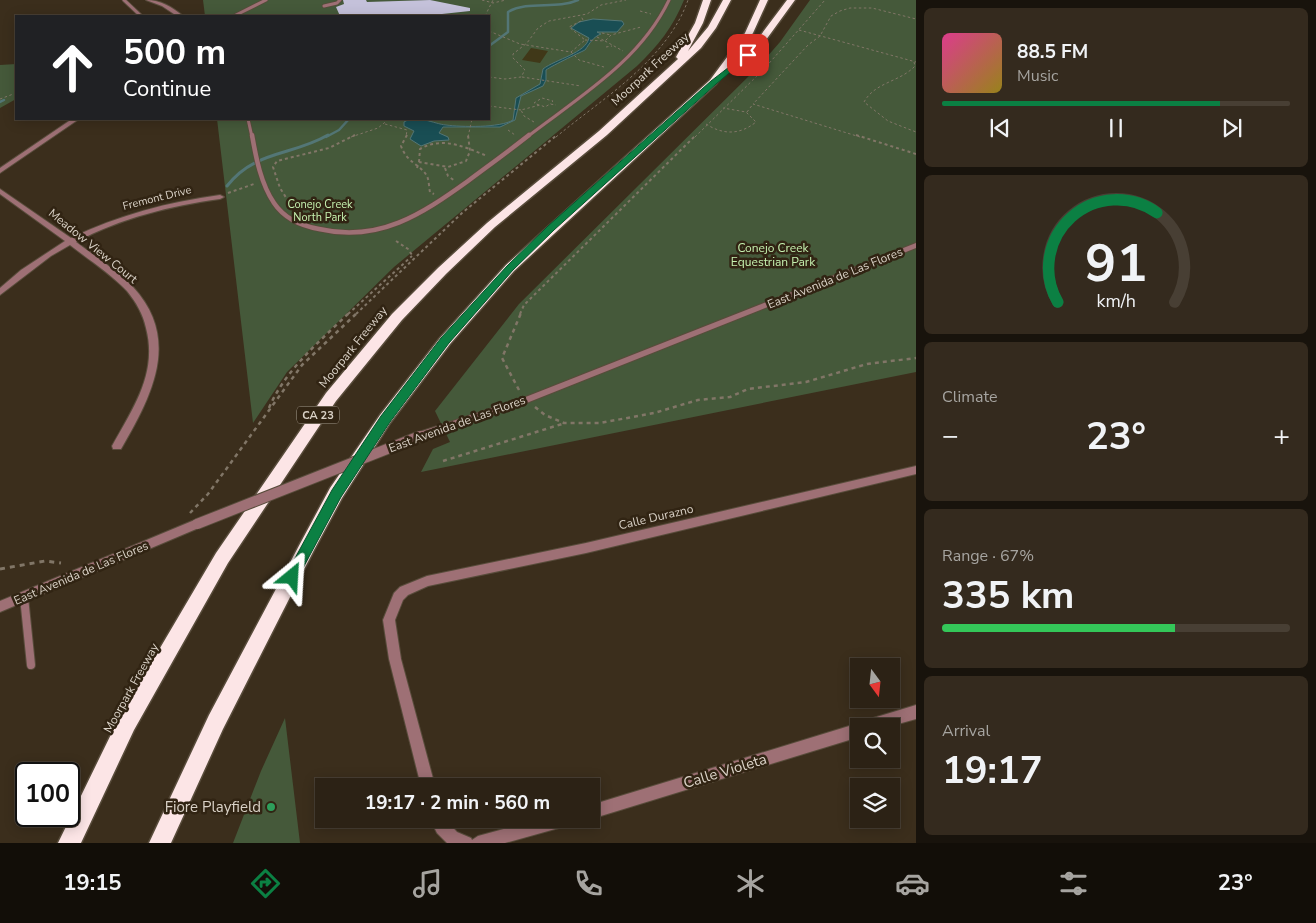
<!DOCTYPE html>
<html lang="en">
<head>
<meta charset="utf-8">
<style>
  body { margin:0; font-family:"Nunito Sans",sans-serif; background:#342a1e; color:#f1f3f6; height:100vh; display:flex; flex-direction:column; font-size:19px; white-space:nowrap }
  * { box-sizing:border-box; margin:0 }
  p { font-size:16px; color:#a6a4a0 }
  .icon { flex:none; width:28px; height:28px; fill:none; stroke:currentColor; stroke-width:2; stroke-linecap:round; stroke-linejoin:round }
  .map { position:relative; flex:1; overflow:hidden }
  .drawer { display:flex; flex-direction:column; gap:8px; padding:8px; background:#18130c; width:400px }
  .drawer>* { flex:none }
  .hud { position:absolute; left:15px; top:15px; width:475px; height:105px; border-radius:0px; box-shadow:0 2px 12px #0003,0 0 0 1px #483f34; background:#202124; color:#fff; overflow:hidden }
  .needle { width:32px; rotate:165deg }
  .buttons { position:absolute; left:850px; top:658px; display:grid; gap:10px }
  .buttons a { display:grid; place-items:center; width:50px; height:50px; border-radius:0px; background:#2c2215; box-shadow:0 2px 12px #0003,0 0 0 1px #483f34; font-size:25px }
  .speed { position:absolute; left:15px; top:762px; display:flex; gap:10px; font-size:25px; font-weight:700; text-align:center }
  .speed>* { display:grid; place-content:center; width:65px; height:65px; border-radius:50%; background:#2c2215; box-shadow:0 2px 12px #0003,0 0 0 1px #483f34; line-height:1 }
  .speed .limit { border:2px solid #111; border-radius:8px; background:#fff; color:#111 }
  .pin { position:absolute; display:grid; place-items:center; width:42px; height:42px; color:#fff; margin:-21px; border-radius:10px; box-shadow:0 2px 8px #0006 }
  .me { position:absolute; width:55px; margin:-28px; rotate:27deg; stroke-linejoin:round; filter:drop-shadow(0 0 4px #0008) }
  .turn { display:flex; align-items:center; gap:18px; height:105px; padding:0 25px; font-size:22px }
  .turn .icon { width:65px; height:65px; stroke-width:2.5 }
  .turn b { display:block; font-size:35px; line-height:42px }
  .big { font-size:38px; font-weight:700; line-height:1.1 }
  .drawer .widget { flex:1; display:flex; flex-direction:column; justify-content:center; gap:8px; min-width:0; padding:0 18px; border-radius:8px; background:#342a1e }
  .drawer .dial { align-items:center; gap:0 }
  .dial svg { height:130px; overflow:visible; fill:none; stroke:#483f34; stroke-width:7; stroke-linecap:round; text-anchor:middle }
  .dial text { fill:#f1f3f6; stroke:none }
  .song { display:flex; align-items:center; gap:15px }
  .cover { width:60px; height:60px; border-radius:8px; background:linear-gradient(135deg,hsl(330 70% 55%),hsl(50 70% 35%)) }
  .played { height:5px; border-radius:2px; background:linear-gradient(90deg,#0b8043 80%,#483f34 80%) }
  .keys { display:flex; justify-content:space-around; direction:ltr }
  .heat { display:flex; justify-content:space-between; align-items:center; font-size:28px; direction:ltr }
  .charge { height:8px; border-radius:4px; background:linear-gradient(90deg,#34c759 67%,#483f34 0) }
  .trip { position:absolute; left:315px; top:778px; width:285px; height:50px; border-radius:0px; background:#2c2215; box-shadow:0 2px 12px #0003,0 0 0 1px #483f34; font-weight:700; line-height:50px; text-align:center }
  .dock { display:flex; height:80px; justify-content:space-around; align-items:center; background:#120e08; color:#a6a4a0 }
  .dock .icon { width:35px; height:35px }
  .dock .active { color:#0b8043 }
  .dock b { font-size:22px; color:#f1f3f6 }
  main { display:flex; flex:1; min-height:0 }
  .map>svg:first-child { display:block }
  .green { fill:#45593a }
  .sand { fill:#403818 }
  .water { fill:#194e54; stroke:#537676 }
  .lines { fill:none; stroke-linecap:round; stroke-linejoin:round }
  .stream-far1 { stroke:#537676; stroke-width:2.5 }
  .stream { stroke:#537676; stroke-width:3 }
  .building { fill:#c4c1da }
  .service-far2-casing { stroke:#584c3b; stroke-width:4.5 }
  .service-far1-casing { stroke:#584c3b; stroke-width:6 }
  .service-casing { stroke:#584c3b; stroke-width:10 }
  .minor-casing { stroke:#584c3b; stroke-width:2 }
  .tertiary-casing { stroke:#584c3b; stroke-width:2 }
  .motorway-casing { stroke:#584c3b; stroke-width:3 }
  .path-far3 { stroke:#817667; stroke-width:1; stroke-dasharray:2.5 2.5; stroke-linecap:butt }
  .path-far2 { stroke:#817667; stroke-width:2; stroke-dasharray:3 3; stroke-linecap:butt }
  .path-far1 { stroke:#817667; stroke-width:2.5; stroke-dasharray:4 4; stroke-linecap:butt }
  .path { stroke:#817667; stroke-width:3; stroke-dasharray:5 5; stroke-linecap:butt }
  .service-far2 { stroke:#9e7075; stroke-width:3 }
  .service-far1 { stroke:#9e7075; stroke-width:4.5 }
  .service { stroke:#9e7075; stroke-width:8 }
  .minor { fill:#9e7075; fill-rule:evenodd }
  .tertiary { fill:#9e7075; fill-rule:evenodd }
  .motorway { fill:#fce5e6; fill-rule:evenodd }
  .tertiary-bridge-casing { stroke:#584c3b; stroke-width:12; stroke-linecap:butt }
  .tertiary-bridge { stroke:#9e7075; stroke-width:10 }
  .route { fill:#0b8043; stroke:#07532c }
  .leisure-dot { fill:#2e9e5b; stroke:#312413; stroke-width:2 }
  .labels { text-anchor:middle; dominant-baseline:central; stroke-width:5; stroke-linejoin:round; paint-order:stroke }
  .far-street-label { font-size:11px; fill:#dad2c7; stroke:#312413 }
  .far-park-label { font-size:11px; fill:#c6f2b0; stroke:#312413 }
  .shield { fill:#312413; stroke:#a79e91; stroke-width:1 }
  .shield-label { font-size:11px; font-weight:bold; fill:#dad2c7 }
  .street-label { font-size:12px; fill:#dad2c7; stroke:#312413 }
  .park-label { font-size:12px; fill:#c6f2b0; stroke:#312413 }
  .near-street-label { font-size:15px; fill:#dad2c7; stroke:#312413 }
  .near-poi-label { font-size:15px; fill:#dad2c7; stroke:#312413; text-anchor:end }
</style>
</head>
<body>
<main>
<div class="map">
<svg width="916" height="843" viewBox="0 0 916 843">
  <rect width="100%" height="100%" fill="#3b2e1c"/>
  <path class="green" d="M 203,0 L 684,0 C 673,27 658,46 637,66 L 394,267 L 287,372 L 253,423 L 217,119 L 489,119 L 489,16 L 205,16 Z
    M 810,0 L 916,0 L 916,372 L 421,472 L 433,449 L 450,442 L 435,411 L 519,304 L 758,67 L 780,42 Z
    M 16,64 L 16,99 L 0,108 L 0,65 Z
    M 285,718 L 300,843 L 233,843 L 261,771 Z"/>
  <path class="sand" d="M 531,48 L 548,51 L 540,63 L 522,60 Z"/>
  <path class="water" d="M 593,19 L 622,21 L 624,24 L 617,32 L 597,32 L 601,34 C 593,37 590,43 585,50 C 583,51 553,65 546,70 L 546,80 L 543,86 L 521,96 L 515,120 L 500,127 L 443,127 L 439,133 L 448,137 L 449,140 L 434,141 L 421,146 L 410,139 L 414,131 L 404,126 L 404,122 C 417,114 434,124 446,125 C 461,127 500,128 513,120 L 516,98 L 540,84 L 543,69 C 556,59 586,53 589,38 L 571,28 L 579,22 Z"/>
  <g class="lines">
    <path class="stream-far1" d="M 489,46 L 508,32 L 508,12 C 529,0 556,10 578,0
      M 0,102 L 4,100
      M 326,137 L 339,130 L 349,119"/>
    <path class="stream" d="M 227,186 C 255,150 292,156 328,135"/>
  </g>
  <path class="building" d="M 343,0 L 366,0 L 367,2 L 430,0 L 470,8 L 470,11 L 442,14 L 442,16 L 340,16 L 336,7 L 344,4 Z"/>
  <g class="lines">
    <g class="service-far2-casing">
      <path id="service-far2" d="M 124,0 L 141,16
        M 324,6 L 337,3 L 340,0
        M 234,16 L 266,0
        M 248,119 L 252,137
        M 527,137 C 579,97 640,61 669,0"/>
    </g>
    <g class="service-far1-casing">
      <path id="service-far1" d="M 252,135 C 256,158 261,184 274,203 C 284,218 302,226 319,229 C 379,243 422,214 468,181 C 488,166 509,151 529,135"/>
    </g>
    <g class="service-casing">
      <path id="service" d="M 24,597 L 31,665"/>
    </g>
    <g class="minor-casing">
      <path id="minor" d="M 146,0 C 161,0 172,7 183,16 L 177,16 L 162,6 Z
        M 72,119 L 79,119 L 0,173 L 0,168 Z
        M 0,189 L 71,238 C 119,215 168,202 220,195 L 224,197 L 220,199 C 170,206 121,218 76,242 C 95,256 116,270 133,287 C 182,340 151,397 121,449 L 113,449 L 112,446 C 133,408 158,373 146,328 C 143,314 136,302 127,291 C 111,274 89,260 70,245 L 51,256 L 0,295 L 0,288 L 21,270 L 65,241 L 0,194 Z
        M 916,466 L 916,474 L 586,553 L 428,586 L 408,595 L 403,600 L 395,620 L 401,659 L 435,786 L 421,786 L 389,659 L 383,620 L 394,593 L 400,587 L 427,576 L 586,543 Z
        M 916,705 L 916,719 L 891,726 L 859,726 L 859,737 L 591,819 L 590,819 L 591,819 L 591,805 L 859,723 L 864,725 L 865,721 L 870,719 Z
        M 430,819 L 445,819 L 457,832 L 471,838 L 472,840 L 478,836 L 540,819 L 573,819 L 571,824 L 566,826 L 505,843 L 447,843 L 437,833 Z"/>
    </g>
    <g class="tertiary-casing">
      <path id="tertiary" d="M 916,243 L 916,248 L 529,402 L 420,440 L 416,439 L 415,436 L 416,433 L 523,398 Z
        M 197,519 L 201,521 L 203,524 L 201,527 L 0,612 L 0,601 Z"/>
    </g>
    <g class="motorway-casing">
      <path id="motorway" d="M 703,0 L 711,0 L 703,23 L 688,51 L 708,27 L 723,0 L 731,0 L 716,28 L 701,48 L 607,135 L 495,227 L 446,274 L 402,320 L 336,401 L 228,563 L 134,730 L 81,843 L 58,843 L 120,716 L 216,553 L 326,393 L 392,314 L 438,268 L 487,223 L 599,131 L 678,59 L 676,57 L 695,23 Z
        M 760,0 L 768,0 L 753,33 L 731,63 L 757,40 L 787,0 L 795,0 L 763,44 L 733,71 L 726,70 L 716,84 L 514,271 L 450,344 L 390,423 L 342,498 L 314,550 L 223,729 L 171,843 L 149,843 L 209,715 L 302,540 L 330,488 L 380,415 L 440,338 L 506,265 L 710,80 L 745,33 Z"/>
    </g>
    <path class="path-far3" d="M 482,0 L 493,3 L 506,0
      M 640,11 L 651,14
      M 485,16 L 493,0
      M 799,30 L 916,62
      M 489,31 L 520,44 L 571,52 L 585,40 L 569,27 L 583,20 L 581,16
      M 602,33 L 611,35
      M 597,37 L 605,41 L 611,35 L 641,27
      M 585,40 L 605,41 L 623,51
      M 606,47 L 612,46
      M 571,52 L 579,60 L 604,67
      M 914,62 L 915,66 C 900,82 875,82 864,102 L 888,121 L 916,132
      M 489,77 L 505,79 L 521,77 L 525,70 L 513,58 L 513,54 L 527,43 L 538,28 L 549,21 L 587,14 L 601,5 L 626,0
      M 522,77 L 581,86
      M 0,99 L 16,93
      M 539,105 L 534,103 L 542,98 L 553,101 L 550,104
      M 489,106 L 521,110
      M 747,112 L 753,104
      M 534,122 L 524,116 L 521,110 L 540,105 L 545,107 L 550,104 L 556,105
      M 385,124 L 407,130 L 406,137
      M 706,124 C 723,135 740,135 756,122 L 746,112 L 723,108
      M 508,130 L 515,135
      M 351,137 L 378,128 L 389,119
      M 468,137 L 472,119
      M 556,137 C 603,98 667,60 688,0
      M 695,137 L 764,69 L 825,0
      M 860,137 L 753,104 L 808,45 L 820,36 L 831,16 L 840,11 L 850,8 L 872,8 L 916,19"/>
    <path class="path-far2" d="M 407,135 L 401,146 C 407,163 420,164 427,176 C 429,180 429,188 430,192 L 434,194
      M 856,135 L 916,154
      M 419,162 L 420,149 C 442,136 465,147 487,156
      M 417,168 L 419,162 L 448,167 L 466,161 L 470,151 L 468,135
      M 445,168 L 448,176 L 455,181
      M 228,193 L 254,184
      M 292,207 L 280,188 L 273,167 L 277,161 L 329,148 L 355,135
      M 396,241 L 408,249 L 412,255
      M 348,314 L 412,256
      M 356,314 L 462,213 L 557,135
      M 520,314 L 524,305 L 696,135"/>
    <path class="path-far1" d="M 519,390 L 502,358 L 521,313
      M 535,407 L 545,415 L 564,423 L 600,423 L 654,413 L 698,400 L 730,397 L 748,389 L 806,382 L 867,364 L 916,358
      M 269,408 C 285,370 320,341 349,313
      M 443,461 L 562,424
      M 190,513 L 208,494 L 302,365 L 357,313"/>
    <path class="path" d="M 0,569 L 45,561 L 61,563"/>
    <use href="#service-far2" class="service-far2"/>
    <use href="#service-far1" class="service-far1"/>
    <use href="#service" class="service"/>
    <use href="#minor" class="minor"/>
    <use href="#tertiary" class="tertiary"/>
    <use href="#motorway" class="motorway"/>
    <g class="tertiary-bridge-casing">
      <path id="tertiary-bridge" d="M 197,524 L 420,436"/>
    </g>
    <use href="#tertiary-bridge" class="tertiary-bridge"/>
  </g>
  <path class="route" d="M 746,54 L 751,55 L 716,84 L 554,230 L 513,270 L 449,343 L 390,422 L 341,497 L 296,581 L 287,581 L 285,577 L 287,573 L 332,490 L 381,416 L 441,338 L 507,266 L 548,226 L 711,81 Z"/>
  <circle class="leisure-dot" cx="271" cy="807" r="5"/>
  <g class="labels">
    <g class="far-street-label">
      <text transform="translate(157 198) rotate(-14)">Fremont Drive</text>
    </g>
    <g class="far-park-label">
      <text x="320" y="204">Conejo Creek<tspan x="320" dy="13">North Park</tspan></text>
    </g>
    <rect class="shield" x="297" y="406.5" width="42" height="17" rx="4"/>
    <g class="shield-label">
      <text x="318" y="415">CA 23</text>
    </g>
    <g class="street-label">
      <text transform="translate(650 69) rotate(-43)">Moorpark Freeway</text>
      <text transform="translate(93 246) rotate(39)">Meadow View Court</text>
      <text transform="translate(835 278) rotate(-22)">East Avenida de Las Flores</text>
      <text transform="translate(353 347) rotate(-51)">Moorpark Freeway</text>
      <text transform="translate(457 424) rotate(-20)">East Avenida de Las Flores</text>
      <text transform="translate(656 517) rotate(-13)">Calle Durazno</text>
      <text transform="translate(81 573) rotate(-23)">East Avenida de Las Flores</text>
      <text transform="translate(131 688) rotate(-61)">Moorpark Freeway</text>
    </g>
    <g class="park-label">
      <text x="773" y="248">Conejo Creek<tspan x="773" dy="14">Equestrian Park</tspan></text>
    </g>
    <g class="near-street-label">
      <text transform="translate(725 771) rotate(-17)">Calle Violeta</text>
    </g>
    <g class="near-poi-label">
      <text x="261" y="807">Fiore Playfield</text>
    </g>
  </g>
</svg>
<div class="buttons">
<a><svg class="needle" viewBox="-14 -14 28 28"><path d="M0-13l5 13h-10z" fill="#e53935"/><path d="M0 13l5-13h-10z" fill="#a6a4a0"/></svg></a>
<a><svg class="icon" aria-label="search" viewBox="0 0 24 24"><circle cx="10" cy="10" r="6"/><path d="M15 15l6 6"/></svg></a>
<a><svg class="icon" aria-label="layers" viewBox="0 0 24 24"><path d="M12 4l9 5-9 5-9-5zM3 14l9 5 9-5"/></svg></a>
</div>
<div class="speed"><div class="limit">100</div></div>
<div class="pin" style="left:748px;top:55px;background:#d93025"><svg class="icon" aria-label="arrive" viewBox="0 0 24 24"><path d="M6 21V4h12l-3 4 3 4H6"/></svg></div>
<svg class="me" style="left:292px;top:577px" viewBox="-20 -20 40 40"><path d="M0-17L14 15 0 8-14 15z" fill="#0b8043" stroke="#fff" stroke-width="4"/></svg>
<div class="trip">19:17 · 2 min · 560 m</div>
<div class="hud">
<div class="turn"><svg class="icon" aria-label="ahead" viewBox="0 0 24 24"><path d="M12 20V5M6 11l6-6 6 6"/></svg><div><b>500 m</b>Continue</div></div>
</div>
</div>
<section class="drawer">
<div class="widget">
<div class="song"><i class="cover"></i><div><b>88.5 FM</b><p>Music</p></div></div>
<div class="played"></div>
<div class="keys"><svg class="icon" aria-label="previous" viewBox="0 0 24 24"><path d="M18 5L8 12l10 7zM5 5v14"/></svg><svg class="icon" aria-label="pause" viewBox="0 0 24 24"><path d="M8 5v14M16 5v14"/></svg><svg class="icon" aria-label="next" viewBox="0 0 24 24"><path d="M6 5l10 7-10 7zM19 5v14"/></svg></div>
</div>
<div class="widget dial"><svg viewBox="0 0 100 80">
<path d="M14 69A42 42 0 1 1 86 69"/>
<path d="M14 69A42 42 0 0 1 75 14" stroke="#0b8043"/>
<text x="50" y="56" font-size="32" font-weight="700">91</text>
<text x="50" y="72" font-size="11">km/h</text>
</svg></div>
<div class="widget"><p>Climate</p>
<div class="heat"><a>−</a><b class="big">23°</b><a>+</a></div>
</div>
<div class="widget"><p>Range · 67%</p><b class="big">335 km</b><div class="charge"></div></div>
<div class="widget"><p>Arrival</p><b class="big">19:17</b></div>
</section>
</main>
<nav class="dock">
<b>19:15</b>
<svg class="icon active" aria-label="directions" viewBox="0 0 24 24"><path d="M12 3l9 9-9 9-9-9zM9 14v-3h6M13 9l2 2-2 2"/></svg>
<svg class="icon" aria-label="music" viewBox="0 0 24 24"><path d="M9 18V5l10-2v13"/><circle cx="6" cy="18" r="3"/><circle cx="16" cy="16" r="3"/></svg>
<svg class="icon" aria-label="phone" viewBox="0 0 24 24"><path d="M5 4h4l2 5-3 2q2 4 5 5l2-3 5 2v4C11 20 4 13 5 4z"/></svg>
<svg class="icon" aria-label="climate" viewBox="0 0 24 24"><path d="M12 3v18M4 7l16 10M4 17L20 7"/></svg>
<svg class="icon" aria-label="car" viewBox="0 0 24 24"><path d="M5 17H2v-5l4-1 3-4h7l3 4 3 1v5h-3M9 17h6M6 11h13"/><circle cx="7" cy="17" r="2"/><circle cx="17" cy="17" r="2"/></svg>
<svg class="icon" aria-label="filters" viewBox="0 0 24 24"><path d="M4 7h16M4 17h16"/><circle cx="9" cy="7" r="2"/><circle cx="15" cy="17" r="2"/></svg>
<b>23°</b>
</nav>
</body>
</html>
